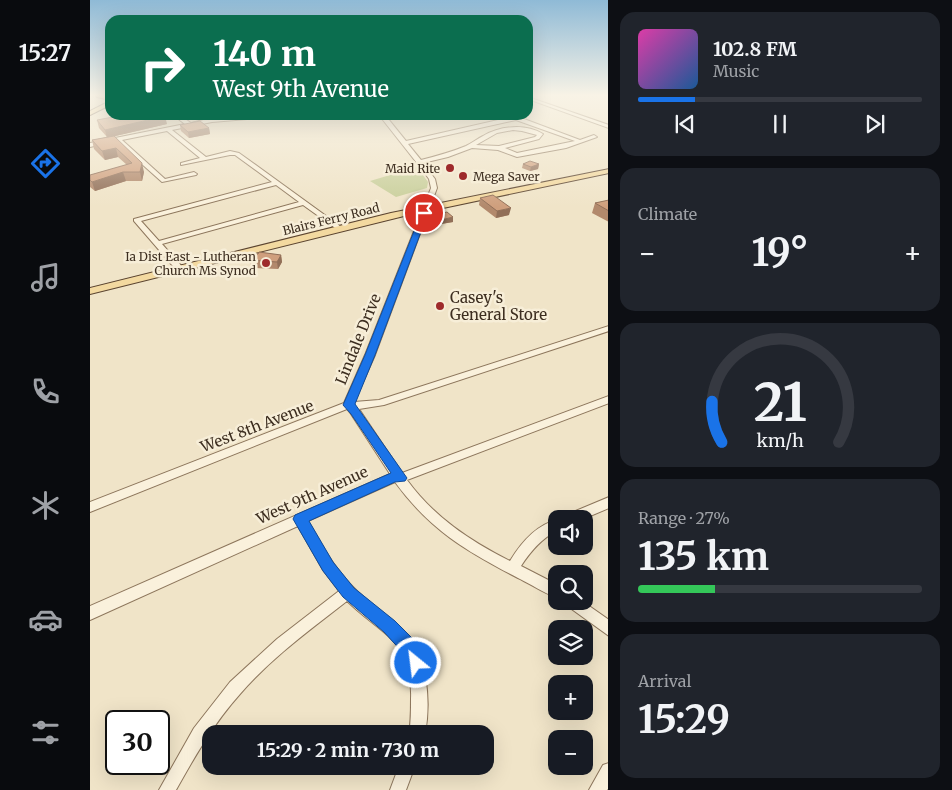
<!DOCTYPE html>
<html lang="en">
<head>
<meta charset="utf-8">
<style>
  body { margin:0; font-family:Merriweather,serif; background:#20242c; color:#f1f3f6; height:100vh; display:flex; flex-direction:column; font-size:19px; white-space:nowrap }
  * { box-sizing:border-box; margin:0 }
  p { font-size:16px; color:#9ea1a6 }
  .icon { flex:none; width:28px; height:28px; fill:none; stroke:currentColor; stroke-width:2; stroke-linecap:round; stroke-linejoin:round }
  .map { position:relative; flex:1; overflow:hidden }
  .sheet { display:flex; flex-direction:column; gap:12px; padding:12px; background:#0d0f14; width:344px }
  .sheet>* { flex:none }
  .top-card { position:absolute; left:15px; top:15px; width:428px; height:105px; border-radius:15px; box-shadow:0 5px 20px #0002; background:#0b6e4f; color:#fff; overflow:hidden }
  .controls { position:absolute; left:458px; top:510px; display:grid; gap:10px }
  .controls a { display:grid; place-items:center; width:45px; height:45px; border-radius:10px; background:#171b24; box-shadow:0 5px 20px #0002; font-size:25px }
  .speed { position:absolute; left:15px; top:710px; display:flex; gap:10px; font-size:25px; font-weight:700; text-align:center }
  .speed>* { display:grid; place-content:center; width:65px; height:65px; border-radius:50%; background:#171b24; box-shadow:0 5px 20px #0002; line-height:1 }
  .speed .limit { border:2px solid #111; border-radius:8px; background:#fff; color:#111 }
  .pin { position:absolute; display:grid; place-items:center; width:42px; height:42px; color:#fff; margin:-21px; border:2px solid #fff; border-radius:50%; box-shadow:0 1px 5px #0007 }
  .me { position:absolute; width:55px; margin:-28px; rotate:331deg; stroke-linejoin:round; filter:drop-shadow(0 0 4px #0008) }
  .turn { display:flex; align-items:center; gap:18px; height:105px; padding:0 25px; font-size:22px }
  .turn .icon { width:65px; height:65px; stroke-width:2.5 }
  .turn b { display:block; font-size:35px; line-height:42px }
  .big { font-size:38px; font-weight:700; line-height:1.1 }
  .sheet .card { flex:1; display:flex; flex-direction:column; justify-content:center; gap:8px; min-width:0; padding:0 18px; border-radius:15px; background:#20242c }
  .sheet .dial { align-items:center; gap:0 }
  .dial svg { height:130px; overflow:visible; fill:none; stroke:#363941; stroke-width:7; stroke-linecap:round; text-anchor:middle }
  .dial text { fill:#f1f3f6; stroke:none }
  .song { display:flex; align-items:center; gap:15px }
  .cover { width:60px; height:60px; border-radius:8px; background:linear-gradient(135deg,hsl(320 70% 55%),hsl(210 70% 35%)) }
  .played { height:5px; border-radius:2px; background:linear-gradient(90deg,#1a73e8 20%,#363941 20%) }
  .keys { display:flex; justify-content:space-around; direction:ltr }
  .heat { display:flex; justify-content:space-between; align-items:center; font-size:28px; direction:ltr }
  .charge { height:8px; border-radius:4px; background:linear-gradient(90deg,#34c759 27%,#363941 0) }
  .trip { position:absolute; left:112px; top:725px; width:292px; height:50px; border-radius:15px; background:#171b24; box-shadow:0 5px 20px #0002; font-weight:700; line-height:50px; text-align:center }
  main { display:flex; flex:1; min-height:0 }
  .tab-bar { display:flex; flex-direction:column; width:90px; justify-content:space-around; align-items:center; background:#090b0e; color:#9ea1a6 }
  .tab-bar .icon { width:35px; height:35px }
  .tab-bar .current { color:#1a73e8 }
  .tab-bar b { font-size:22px; color:#f1f3f6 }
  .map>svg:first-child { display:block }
  .green { fill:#c9cf9b }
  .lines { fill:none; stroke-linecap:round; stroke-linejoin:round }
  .minor-casing { stroke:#8d765c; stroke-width:2 }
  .major-casing { stroke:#5b4430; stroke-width:2 }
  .highway-casing { stroke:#5b4430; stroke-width:2 }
  .minor { fill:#faf1dc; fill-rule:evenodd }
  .major { fill:#f3d9a0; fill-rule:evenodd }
  .highway { fill:#e0a458; fill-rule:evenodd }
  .wall { fill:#b2896c }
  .shaded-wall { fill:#916f58 }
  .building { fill:#cf9f7d; stroke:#916f58 }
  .route { fill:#1a73e8; stroke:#114b97 }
  .poi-dot { fill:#9e2a2b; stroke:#f7eed8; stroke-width:2 }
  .labels { text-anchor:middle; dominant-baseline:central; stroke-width:5; stroke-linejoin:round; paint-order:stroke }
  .far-poi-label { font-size:12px; fill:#3d2e20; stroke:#f7eed8; text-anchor:end }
  .far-street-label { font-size:12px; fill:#3d2e20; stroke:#f7eed8 }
  .poi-label { font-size:15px; fill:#3d2e20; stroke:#f7eed8; text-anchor:start }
  .street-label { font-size:15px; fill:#3d2e20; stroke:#f7eed8 }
</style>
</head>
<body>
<main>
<nav class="tab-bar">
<b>15:27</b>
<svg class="icon current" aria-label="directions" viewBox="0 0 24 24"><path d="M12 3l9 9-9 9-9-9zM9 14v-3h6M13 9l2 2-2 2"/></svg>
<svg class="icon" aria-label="music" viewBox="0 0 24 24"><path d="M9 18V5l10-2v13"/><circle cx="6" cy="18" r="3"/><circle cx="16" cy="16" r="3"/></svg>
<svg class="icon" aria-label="phone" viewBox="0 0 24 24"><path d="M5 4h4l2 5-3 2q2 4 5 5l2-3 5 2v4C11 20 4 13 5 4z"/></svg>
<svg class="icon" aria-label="climate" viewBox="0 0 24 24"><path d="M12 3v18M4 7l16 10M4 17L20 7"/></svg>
<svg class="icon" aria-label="car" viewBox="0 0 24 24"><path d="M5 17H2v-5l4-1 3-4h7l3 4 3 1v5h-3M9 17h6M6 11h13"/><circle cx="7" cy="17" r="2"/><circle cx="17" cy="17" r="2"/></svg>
<svg class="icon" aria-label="filters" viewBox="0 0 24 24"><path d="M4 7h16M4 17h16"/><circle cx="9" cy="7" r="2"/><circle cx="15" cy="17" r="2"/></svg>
</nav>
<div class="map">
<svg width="519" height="790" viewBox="0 0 519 790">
  <rect width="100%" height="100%" fill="#f0e4c8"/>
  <path class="green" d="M 327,167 L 338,182 L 337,188 L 306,197 L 280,181 Z"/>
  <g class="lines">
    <g class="minor-casing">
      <path id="minor" d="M 438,97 L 519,125 L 519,128 L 438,99 Z
        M 83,115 L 89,115 L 101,123 L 122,118 L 172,115 L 170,118 L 122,122 L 82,130 L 116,157 L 140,151 L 149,153 L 254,229 L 248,230 L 213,205 L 72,244 L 95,270 L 94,272 L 88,272 L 44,221 L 44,219 L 182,182 L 145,155 L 140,155 L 91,165 L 91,163 L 110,158 L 77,131 L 32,140 L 75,179 L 104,172 L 107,174 L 106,175 L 72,182 L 26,141 L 0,147 L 0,143 L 95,124 ZM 186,185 L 209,202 L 69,241 L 51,221 Z
        M 289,115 L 295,115 L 316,141 L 426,116 L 490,140 L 504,135 L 507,137 L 476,148 L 427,157 L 408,150 L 382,148 L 358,157 L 333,163 L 345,179 L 347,188 L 285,355 L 264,402 L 289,400 L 519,326 L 519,331 L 294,405 L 269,409 L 312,473 L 519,396 L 519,403 L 317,480 C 344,517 380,541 420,561 C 431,543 445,526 466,520 L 466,531 C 451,539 440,552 431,566 L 466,584 L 466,597 C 453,593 441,584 428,578 C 376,551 340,530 305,482 L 218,521 C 231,544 244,568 263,587 C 278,603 297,614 312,629 C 338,654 341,701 335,734 L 319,734 C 321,722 321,711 321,699 C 323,640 293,636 257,601 C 220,630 181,658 150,694 C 124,723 105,756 86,790 L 69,790 L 104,728 L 140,682 L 187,639 L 249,591 L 233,570 L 208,526 L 0,620 L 0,606 L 300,474 L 261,414 L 257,409 L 0,512 L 0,502 L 254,403 L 275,355 L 341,188 L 339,179 L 334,172 ZM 426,120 L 485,141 L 427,153 L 415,148 L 449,139 L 453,134 C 435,123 410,126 393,136 C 387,139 382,143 376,146 C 361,152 347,156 331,160 L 318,144 ZM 423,130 L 432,131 L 447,135 L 445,137 L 409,146 L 386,145 L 407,133 Z
        M 519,497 L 519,508 L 493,519 L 474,519 L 476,515 Z
        M 474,601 L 492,601 L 519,620 L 519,636 L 476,605 Z
        M 519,763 L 519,788 L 517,790 L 499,790 L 513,765 Z
        M 309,766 L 325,766 L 316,790 L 300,790 Z"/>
    </g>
    <g class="major-casing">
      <path id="major" d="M 20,101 L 20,105 L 0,115 L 0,111 Z
        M 519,169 L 519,173 L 353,208 L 353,211 L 343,216 L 330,227 L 321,219 L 314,216 L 0,294 L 0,288 L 301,213 ZM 341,210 L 330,219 L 324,214 Z"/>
    </g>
    <g class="highway-casing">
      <path id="highway" d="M 6,96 L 20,96 L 20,100 L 7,97 Z"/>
    </g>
    <use href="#minor" class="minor"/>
    <use href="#major" class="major"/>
    <use href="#highway" class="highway"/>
  </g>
  <path class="wall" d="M 7,120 L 77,124 L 25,136 L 54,172 L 52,181 L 36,181 L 5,191 L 0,187 L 0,175 L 37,165 L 28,157 L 15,160 L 4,149 L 2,140 L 17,137 L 9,128 Z
    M 90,125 L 119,128 L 120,134 L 99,138 L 91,131 Z
    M 433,164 L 449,164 L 448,169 L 440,171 L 432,168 Z
    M 390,198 L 419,215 L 406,218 L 389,205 Z
    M 519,200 L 519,222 L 502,213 L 505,203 Z
    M 345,215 L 363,222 L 351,224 L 345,219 Z
    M 191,255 L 192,262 L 188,269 L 161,268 L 160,260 Z"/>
  <path class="shaded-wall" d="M 75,116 L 77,124 L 17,138 L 15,130 Z
    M 119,128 L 120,134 L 99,138 L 98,132 Z
    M 26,148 L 28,157 L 15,160 L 12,151 Z
    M 52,163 L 54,172 L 52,181 L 50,172 Z
    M 449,164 L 448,169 L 440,171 L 441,167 Z
    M 33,172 L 36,181 L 5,191 L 2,182 Z
    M 421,208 L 419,215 L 406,218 L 407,211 Z
    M 363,217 L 363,222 L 351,224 L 351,220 Z
    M 191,255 L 192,262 L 188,269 L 187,262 Z"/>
  <path class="building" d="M 34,115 L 73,115 L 75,116 L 15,130 L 7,120 Z
    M 110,121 L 119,128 L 98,132 L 90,125 Z
    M 24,136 L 52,163 L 50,172 L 33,172 L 2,182 L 0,180 L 0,175 L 42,163 L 26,148 L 12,151 L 2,140 Z
    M 440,161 L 449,164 L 441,167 L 433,164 Z
    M 403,195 L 421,208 L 407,211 L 390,198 Z
    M 519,200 L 519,211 L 505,203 Z
    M 357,212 L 363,217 L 351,220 L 345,215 Z
    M 169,252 L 191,255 L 187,262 L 160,260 L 164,253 L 168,254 Z"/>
  <linearGradient id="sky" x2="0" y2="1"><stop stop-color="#8fbad6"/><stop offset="0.46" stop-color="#f8f3e6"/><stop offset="1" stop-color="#f8f3e6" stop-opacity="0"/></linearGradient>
  <rect width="519" height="207" fill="url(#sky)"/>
  <path class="route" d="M 332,211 L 338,213 L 285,355 L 265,404 L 317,478 L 315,481 L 305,482 L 219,521 L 243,562 L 264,588 L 305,621 L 328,644 L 334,663 L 332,669 L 326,671 L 320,669 L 315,655 L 294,632 L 253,597 L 233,571 L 203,519 L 205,515 L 301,473 L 261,414 L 253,405 L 275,355 Z"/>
  <g class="poi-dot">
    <circle cx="360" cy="168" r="5"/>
    <circle cx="373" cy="176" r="5"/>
    <circle cx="176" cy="263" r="5"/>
    <circle cx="350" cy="306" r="5"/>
  </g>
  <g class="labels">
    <g class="far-poi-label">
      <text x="350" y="168">Maid Rite</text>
      <text x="383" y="176" text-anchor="start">Mega Saver</text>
      <text x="166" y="256">Ia Dist East - Lutheran<tspan x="166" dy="14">Church Ms Synod</tspan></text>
    </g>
    <g class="far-street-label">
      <text transform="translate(241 219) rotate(-14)">Blairs Ferry Road</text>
    </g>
    <g class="poi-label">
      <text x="360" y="297">Casey's<tspan x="360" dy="17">General Store</tspan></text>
    </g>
    <g class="street-label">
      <text transform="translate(268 339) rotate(-68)">Lindale Drive</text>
      <text transform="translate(167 426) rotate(-21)">West 8th Avenue</text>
      <text transform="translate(222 495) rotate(-24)">West 9th Avenue</text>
    </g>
  </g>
</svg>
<div class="controls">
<a><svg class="icon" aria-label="sound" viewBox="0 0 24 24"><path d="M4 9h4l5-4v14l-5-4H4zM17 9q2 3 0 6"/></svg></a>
<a><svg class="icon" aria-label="search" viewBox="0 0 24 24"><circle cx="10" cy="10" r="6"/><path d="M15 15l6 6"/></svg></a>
<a><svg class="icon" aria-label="layers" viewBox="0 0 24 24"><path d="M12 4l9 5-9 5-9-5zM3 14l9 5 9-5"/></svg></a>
<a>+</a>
<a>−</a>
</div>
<div class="speed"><div class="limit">30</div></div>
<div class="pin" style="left:334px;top:213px;background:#d93025"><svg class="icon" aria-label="arrive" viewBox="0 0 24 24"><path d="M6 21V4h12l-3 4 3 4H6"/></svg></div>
<svg class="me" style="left:326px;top:663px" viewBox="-20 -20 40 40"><circle r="17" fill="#1a73e8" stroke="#fff" stroke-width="3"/><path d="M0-11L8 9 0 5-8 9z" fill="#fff"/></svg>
<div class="trip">15:29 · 2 min · 730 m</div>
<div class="top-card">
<div class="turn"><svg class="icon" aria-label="right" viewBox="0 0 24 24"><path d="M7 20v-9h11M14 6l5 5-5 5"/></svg><div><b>140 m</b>West 9th Avenue</div></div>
</div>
</div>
<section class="sheet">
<div class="card">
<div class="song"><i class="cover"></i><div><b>102.8 FM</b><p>Music</p></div></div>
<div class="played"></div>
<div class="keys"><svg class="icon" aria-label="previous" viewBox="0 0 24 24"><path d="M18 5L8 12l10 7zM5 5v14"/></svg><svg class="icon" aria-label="pause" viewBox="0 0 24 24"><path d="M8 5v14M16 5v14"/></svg><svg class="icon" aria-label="next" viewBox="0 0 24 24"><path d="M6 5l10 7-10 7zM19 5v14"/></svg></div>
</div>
<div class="card"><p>Climate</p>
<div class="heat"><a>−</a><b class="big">19°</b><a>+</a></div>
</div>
<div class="card dial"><svg viewBox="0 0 100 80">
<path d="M14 69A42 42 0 1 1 86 69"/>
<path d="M14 69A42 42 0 0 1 8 44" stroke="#1a73e8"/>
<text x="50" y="56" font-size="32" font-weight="700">21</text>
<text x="50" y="72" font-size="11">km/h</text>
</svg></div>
<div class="card"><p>Range · 27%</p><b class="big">135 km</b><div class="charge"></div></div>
<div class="card"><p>Arrival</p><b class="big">15:29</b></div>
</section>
</main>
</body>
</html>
